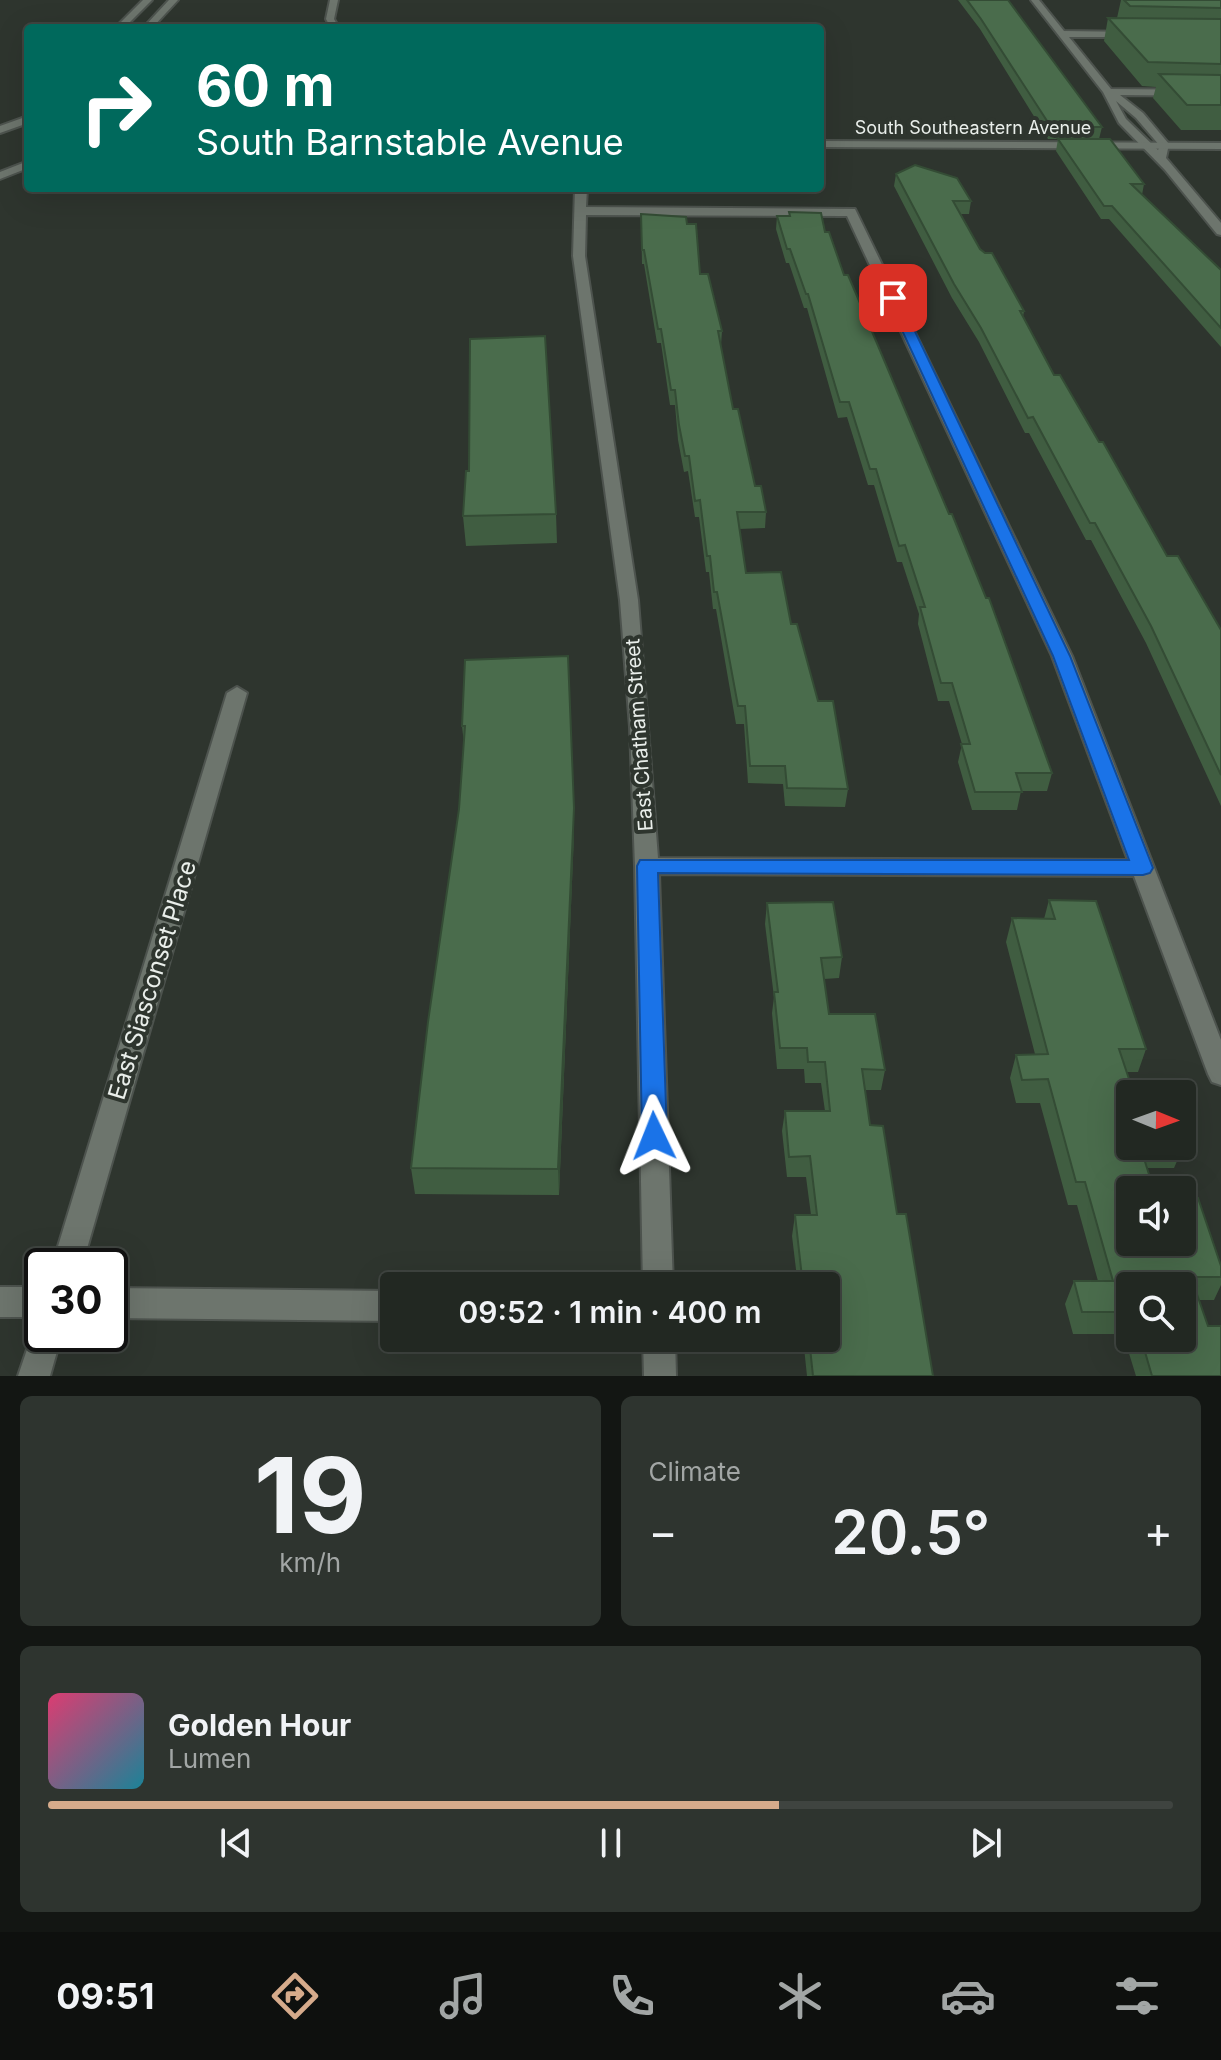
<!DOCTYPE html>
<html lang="en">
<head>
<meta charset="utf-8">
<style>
  body { margin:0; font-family:Inter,sans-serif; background:#2e342f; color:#f1f3f6; height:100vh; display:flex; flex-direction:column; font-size:30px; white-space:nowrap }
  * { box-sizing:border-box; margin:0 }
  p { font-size:26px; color:#a2a6a5 }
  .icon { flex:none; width:44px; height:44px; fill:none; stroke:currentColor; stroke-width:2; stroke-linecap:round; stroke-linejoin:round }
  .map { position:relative; height:1376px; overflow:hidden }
  .side { display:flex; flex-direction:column; gap:20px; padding:20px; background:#131613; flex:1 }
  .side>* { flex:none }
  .hud { position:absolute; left:24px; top:24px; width:800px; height:168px; border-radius:8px; box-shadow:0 8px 32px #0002,0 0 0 2px #3f4440; background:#00695c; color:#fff; overflow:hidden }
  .needle { width:52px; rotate:91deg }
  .tools { position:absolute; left:1116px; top:1080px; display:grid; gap:16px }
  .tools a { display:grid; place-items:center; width:80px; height:80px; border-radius:8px; background:#222822; box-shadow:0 8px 32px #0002,0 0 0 2px #3f4440; font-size:40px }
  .speed { position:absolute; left:24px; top:1248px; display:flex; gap:16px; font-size:40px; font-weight:700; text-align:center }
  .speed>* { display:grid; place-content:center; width:104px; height:104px; border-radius:50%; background:#222822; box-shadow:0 8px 32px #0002,0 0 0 2px #3f4440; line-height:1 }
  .speed .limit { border:4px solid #111; border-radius:12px; background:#fff; color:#111 }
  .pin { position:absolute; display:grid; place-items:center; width:68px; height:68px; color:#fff; margin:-34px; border-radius:16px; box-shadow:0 4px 12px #0006 }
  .me { position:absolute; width:88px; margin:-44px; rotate:358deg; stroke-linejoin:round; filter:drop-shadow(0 0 6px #0008) }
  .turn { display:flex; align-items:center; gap:28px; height:168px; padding:0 40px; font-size:36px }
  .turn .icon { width:104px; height:104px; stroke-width:2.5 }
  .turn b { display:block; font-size:56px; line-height:68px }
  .big { font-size:60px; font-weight:600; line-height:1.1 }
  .side .tile { flex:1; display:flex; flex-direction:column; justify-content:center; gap:12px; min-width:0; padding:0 28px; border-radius:12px; background:#2e342f }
  .side .dial { align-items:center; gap:0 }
  .dial b { font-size:104px; line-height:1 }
  .song { display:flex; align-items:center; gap:24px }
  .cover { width:96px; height:96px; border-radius:12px; background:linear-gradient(135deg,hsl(340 70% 55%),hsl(190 70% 35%)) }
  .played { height:8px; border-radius:4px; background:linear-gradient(90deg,#d6ab8b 65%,#3f4440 65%) }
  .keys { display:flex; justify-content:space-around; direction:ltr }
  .heat { display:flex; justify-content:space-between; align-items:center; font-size:44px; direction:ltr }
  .side .tiles { flex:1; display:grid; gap:20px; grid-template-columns:1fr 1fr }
  .tile:last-child { grid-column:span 2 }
  .trip { position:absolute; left:380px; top:1272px; width:460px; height:80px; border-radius:8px; background:#222822; box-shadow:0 8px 32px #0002,0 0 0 2px #3f4440; font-weight:600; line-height:80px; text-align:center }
  .tabs { display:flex; height:128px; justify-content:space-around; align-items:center; background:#0e100e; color:#a2a6a5 }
  .tabs .icon { width:56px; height:56px }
  .tabs .selected { color:#d6ab8b }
  .tabs b { font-size:36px; color:#f1f3f6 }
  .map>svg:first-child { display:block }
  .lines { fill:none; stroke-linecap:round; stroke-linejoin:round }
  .street-casing { stroke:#4d534e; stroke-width:4 }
  .secondary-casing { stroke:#4d534e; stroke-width:4 }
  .street { fill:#6d756d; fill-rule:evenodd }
  .secondary { fill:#6d756d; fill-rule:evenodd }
  .wall { fill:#405d41; fill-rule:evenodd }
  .shaded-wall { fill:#344c35 }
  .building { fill:#4a6c4c; stroke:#344c35; stroke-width:2 }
  .route { fill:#1a73e8; stroke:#114b97; stroke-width:2 }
  .labels { text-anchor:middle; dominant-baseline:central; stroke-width:8; stroke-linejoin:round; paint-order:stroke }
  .far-street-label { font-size:18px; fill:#e9eeea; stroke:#2e352e }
  .street-label { font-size:20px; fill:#e9eeea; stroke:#2e352e }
  .near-street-label { font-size:24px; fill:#e9eeea; stroke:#2e352e }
</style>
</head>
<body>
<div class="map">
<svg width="1221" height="1376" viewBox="0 0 1221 1376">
  <rect width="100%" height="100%" fill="#2e352e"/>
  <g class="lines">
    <g class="street-casing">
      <path id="street" d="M 330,0 L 338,0 L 334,19 L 339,28 L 331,28 L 326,19 Z
        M 1031,0 L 1039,0 L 1064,31 L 1135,32 L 1132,37 L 1069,37 L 1111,89 L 1221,90 L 1221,96 L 1120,95 L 1143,113 L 1169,144 L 1166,158 L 1221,223 L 1221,235 L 1217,234 L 1165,170 L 1119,123 L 1103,92 ZM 1116,101 L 1136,118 L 1160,146 L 1158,150 L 1126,119 Z
        M 575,188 L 587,188 L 586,207 L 855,209 L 1072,656 L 1221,1040 L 1221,1085 L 1212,1082 L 1208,1074 L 1134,876 L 659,874 L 673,1286 L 643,1286 L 635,866 L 630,727 L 620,600 L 573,256 ZM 586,215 L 847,216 L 1052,656 L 1128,860 L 658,858 L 638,600 L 585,256 Z
        M 237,687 L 247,693 L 82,1266 L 52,1266 L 227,693 Z
        M 0,1287 L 42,1287 L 42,1317 L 0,1317 Z
        M 110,1288 L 394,1291 L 394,1321 L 110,1318 Z
        M 42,1321 L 42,1334 L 62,1334 L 50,1376 L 18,1376 L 36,1323 Z
        M 643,1338 L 675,1338 L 676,1376 L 644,1376 Z"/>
    </g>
    <g class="secondary-casing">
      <path id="secondary" d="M 143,0 L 152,0 L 124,28 L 115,28 Z
        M 169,0 L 178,0 L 152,28 L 143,28 Z
        M 28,116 L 28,123 L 0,133 L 0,126 Z
        M 820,141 L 1221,143 L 1221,149 L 820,147 Z
        M 28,161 L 28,168 L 0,179 L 0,172 Z"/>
    </g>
    <use href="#street" class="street"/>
    <use href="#secondary" class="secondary"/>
  </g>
  <path class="wall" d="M 958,0 L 1008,0 L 1102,127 L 1099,139 L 1144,184 L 1142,195 L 1221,270 L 1221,347 L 1109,219 L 1101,219 L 1056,151 L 1058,139 L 1048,139 L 980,29 Z
    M 1121,0 L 1221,0 L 1221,130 L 1181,130 L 1153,98 L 1156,87 L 1142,86 L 1104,41 L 1108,18 L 1117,18 Z
    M 896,174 L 971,201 L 969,214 L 961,214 L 980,249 L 1024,311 L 1023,317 L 1054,375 L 1099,442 L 1167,556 L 1221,630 L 1221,806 L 1146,643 L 1091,540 L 1086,540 L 1029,433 L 1025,433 L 979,342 L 952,298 L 894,186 Z
    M 789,212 L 825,232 L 844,275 L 1052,773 L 1047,791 L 1021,791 L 1017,810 L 972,810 L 958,762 L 962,744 L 949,701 L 938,701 L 918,624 L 919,614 L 902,562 L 897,562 L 874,485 L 868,485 L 847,417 L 838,418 L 807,308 L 804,308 L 789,263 L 786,263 L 776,229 L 777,216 L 789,216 Z
    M 641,214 L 687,224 L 700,274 L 722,331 L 721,345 L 733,409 L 755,486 L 766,512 L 765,528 L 739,529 L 746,573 L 791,624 L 848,789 L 845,807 L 785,806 L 783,784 L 748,783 L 744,724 L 736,724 L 716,609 L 713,609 L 709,572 L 706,572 L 699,517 L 695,517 L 688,471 L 684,472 L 678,440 L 675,405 L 670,405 L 661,343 L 657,343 L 644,264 L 642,264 Z
    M 556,514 L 557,543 L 466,546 L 463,516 Z
    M 465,660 L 574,834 L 559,1195 L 415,1194 L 411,1168 L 459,809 L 464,744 L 462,726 Z
    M 1049,900 L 1146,1049 L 1138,1072 L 1127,1072 L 1130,1146 L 1182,1146 L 1182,1138 L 1184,1145 L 1174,1168 L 1146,1168 L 1130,1190 L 1221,1266 L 1221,1285 L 1214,1300 L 1199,1300 L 1221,1376 L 1136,1376 L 1123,1334 L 1073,1334 L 1065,1304 L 1074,1281 L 1098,1281 L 1077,1205 L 1068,1205 L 1040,1103 L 1016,1103 L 1010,1078 L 1016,1055 L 1035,1054 L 1006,942 L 1012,918 L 1044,919 ZM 1130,1286 L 1182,1338 L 1130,1338 Z
    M 767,903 L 842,957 L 839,978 L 824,979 L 829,1014 L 885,1070 L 881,1090 L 865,1090 L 870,1125 L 897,1214 L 933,1376 L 807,1376 L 803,1338 L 826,1338 L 826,1286 L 798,1286 L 792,1236 L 795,1215 L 811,1215 L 806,1177 L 787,1177 L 782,1131 L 785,1111 L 825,1111 L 821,1083 L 805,1083 L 804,1069 L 777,1069 L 772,1013 L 774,997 L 765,924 Z"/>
  <path class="shaded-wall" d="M 574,808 L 574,834 L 559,1195 L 558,1169 Z"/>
  <path class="building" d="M 967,0 L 1008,0 L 1102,127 L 1051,127 L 981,19 Z
    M 1124,0 L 1221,0 L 1221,8 L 1130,6 Z
    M 1108,18 L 1221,19 L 1221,64 L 1148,62 Z
    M 1159,74 L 1221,75 L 1221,105 L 1187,105 Z
    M 1058,139 L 1110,139 L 1144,184 L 1131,184 L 1221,270 L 1221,328 L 1112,206 L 1104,206 Z
    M 915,165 L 957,178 L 971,201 L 953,201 L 980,249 L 985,253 L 992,253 L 1024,311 L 1020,311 L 1054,375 L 1060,375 L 1099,442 L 1103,442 L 1167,556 L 1178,556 L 1221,630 L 1221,775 L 1151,626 L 1095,523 L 1090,523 L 1033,417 L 1028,418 L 981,328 L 954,284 L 896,174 Z
    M 789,212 L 821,213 L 825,232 L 829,232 L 844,275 L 848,275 L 857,296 L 949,514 L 952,514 L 986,598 L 989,598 L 1052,773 L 1016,773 L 1022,792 L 975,792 L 961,744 L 970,744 L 952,683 L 941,683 L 920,607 L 925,607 L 905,545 L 899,546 L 876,469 L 870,469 L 849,402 L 840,402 L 808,294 L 806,294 L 790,249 L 787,249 L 777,216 L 790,216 Z
    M 641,214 L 686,217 L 687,224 L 696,224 L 700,274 L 708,274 L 722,331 L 718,331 L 733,409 L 738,409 L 755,486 L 761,486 L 766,512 L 737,512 L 746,573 L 781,572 L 791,624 L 797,624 L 818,701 L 833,701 L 848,789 L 787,788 L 785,766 L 750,766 L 745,706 L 738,706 L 717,592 L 714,592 L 710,556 L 707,556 L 700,500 L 695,501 L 689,456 L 685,456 L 679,425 L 675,390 L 671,390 L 661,329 L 658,329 L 644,250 L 642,250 Z
    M 545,336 L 556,514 L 463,516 L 466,471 L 469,471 L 470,339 Z
    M 568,656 L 574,808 L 558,1169 L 411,1168 L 428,1022 L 459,809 L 465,726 L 462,726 L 465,660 Z
    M 1049,900 L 1096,901 L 1146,1049 L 1119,1049 L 1134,1094 L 1130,1094 L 1130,1146 L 1140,1146 L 1154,1190 L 1130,1190 L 1130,1242 L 1182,1242 L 1182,1198 L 1198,1198 L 1221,1266 L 1221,1277 L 1191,1277 L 1208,1326 L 1221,1326 L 1221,1376 L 1152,1376 L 1141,1338 L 1182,1338 L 1182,1286 L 1130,1286 L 1130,1312 L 1082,1312 L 1074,1281 L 1113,1281 L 1085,1182 L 1076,1182 L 1048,1079 L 1022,1080 L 1016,1055 L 1048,1054 L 1012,918 L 1055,919 Z
    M 833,902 L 842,957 L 821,958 L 829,1014 L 875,1014 L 885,1070 L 862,1069 L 870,1125 L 883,1126 L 897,1214 L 906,1214 L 933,1376 L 813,1376 L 809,1338 L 826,1338 L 826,1286 L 803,1286 L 795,1215 L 817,1215 L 810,1156 L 789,1157 L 785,1111 L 830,1111 L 825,1062 L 808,1062 L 807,1048 L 780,1048 L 774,992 L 778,992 L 767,903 Z"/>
  <path class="route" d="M 893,295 L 899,298 L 1070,656 L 1153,868 L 1150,873 L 1143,875 L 658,873 L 667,1136 L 663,1144 L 654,1147 L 645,1144 L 642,1136 L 637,866 L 640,860 L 1129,860 L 1053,656 L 887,298 Z"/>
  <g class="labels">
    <g class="far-street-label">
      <text x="973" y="127">South Southeastern Avenue</text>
    </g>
    <g class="street-label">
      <text transform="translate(639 735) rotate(-94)">East Chatham Street</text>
    </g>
    <g class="near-street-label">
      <text transform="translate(152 980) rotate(-73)">East Siasconset Place</text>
    </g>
  </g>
</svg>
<div class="tools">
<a><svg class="needle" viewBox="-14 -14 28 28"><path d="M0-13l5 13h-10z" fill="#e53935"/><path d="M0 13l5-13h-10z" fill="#a2a6a5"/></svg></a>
<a><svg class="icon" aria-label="sound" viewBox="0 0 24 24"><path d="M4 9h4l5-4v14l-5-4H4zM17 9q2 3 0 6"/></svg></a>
<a><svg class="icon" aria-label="search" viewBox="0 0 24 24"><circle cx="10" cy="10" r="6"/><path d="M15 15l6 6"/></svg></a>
</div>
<div class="speed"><div class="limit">30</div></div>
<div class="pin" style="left:893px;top:298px;background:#d93025"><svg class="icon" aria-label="arrive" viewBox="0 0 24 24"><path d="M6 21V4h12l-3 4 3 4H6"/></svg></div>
<svg class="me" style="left:654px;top:1136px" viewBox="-20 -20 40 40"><path d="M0-17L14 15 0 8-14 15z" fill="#1a73e8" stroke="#fff" stroke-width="4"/></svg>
<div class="trip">09:52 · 1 min · 400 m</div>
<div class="hud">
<div class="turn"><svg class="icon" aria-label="right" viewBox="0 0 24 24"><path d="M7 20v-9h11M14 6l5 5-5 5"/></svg><div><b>60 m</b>South Barnstable Avenue</div></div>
</div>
</div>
<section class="side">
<div class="tiles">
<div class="tile dial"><b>19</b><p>km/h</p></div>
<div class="tile"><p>Climate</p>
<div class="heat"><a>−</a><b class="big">20.5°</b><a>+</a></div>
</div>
<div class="tile">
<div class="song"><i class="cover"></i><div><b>Golden Hour</b><p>Lumen</p></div></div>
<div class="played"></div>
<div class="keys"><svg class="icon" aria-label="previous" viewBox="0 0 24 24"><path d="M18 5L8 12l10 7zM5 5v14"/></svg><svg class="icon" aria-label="pause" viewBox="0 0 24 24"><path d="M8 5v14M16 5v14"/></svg><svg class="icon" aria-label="next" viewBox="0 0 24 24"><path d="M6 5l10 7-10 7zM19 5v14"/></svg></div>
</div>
</div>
</section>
<nav class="tabs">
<b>09:51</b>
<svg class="icon selected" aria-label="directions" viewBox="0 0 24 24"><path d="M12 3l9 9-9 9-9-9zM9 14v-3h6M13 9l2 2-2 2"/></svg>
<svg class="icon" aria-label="music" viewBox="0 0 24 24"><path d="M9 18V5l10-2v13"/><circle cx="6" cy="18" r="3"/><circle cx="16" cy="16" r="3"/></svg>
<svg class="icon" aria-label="phone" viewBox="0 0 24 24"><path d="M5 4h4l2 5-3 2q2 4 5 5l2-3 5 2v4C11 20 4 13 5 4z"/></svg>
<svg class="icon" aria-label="climate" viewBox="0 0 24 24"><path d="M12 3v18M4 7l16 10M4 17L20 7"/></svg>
<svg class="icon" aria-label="car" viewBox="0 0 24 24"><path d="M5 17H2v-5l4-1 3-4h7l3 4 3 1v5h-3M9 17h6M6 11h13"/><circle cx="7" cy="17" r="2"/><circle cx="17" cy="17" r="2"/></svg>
<svg class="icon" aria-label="filters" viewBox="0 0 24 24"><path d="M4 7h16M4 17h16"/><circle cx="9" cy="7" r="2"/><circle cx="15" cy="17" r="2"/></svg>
</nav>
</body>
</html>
